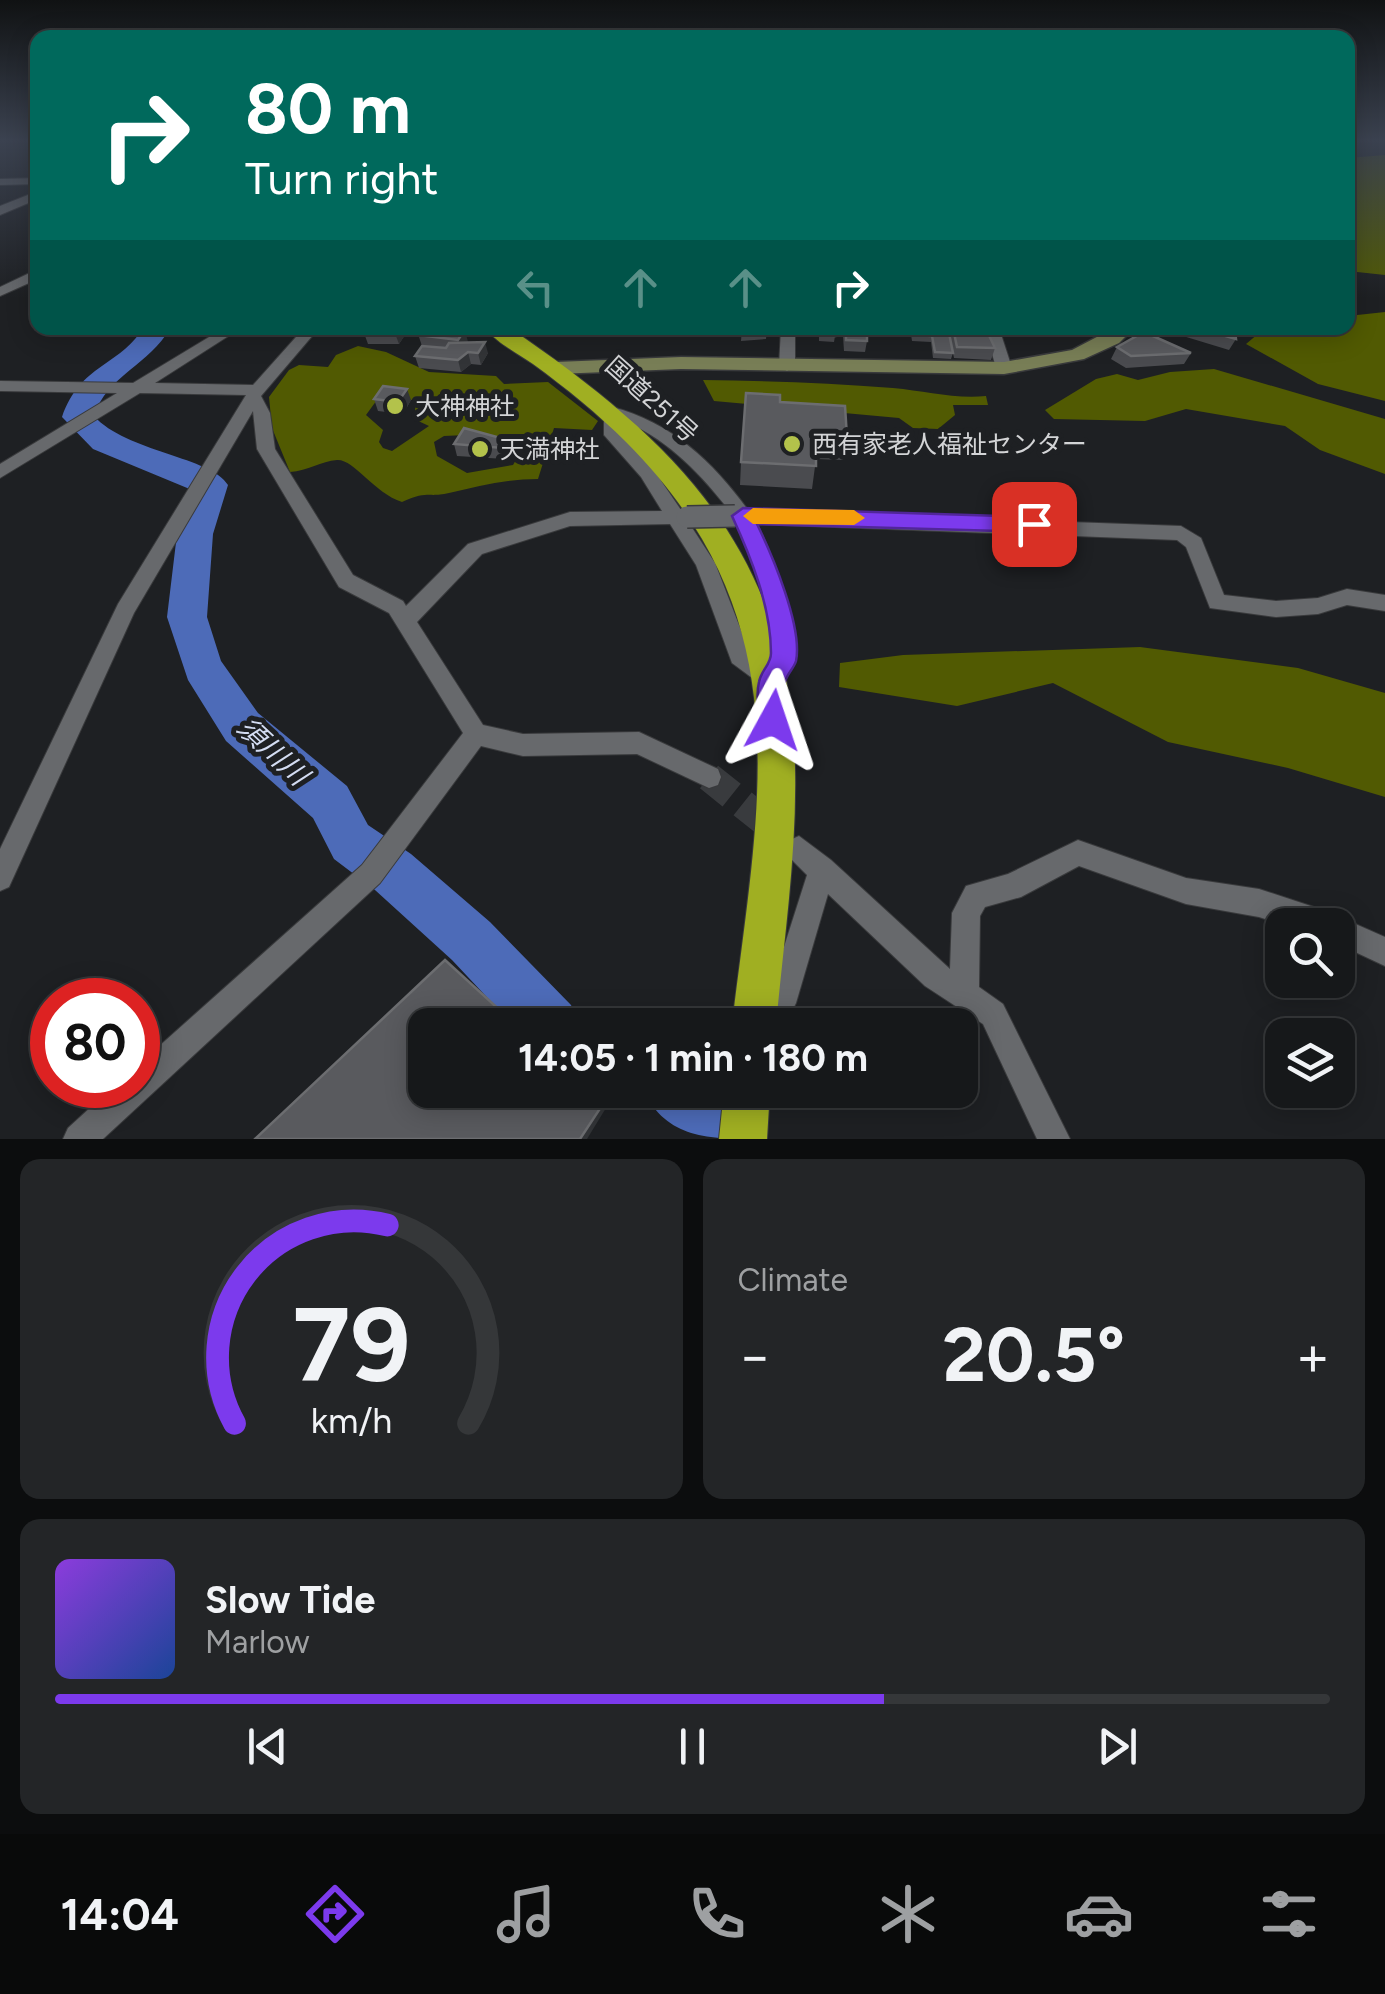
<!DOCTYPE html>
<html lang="en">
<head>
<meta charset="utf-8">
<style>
  body { margin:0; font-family:Figtree,"Noto Sans JP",sans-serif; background:#232527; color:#f1f3f6; height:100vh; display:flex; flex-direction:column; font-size:38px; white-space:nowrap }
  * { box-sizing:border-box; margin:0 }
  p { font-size:32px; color:#9ea0a2 }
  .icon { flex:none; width:55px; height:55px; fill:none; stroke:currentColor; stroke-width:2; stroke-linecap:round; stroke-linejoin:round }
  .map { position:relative; height:1139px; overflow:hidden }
  .sheet { display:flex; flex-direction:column; gap:20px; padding:20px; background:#0c0d0e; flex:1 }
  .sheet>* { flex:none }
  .top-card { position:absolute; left:30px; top:30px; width:1325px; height:305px; border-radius:20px; box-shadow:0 5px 25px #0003,0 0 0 2px #353739; background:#00695c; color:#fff; overflow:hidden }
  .buttons { position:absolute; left:1265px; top:908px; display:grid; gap:20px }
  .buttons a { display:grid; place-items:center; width:90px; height:90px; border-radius:20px; background:#16181a; box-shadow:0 5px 25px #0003,0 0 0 2px #353739; font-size:50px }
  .speed { position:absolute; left:30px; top:978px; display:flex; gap:20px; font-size:50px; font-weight:700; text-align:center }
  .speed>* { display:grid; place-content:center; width:130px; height:130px; border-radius:50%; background:#16181a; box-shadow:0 5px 25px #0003,0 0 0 2px #353739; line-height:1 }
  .speed .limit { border:15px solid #d22; background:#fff; color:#111 }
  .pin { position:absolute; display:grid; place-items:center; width:85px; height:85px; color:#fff; margin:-42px; border-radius:20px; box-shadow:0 5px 15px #0006 }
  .me { position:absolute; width:110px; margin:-55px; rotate:5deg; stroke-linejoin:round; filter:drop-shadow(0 0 8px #0008) }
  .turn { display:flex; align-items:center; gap:35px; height:210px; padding:0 50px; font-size:45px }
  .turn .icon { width:130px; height:130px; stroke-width:2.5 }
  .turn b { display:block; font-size:70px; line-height:85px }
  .lanes { display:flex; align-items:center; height:95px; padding:0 50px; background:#0003; justify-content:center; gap:50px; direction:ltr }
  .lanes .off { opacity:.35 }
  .big { font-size:75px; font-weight:700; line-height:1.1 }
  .sheet .widget { flex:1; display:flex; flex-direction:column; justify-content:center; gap:15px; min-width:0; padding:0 35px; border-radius:20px; background:#232527 }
  .sheet .dial { align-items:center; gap:0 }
  .dial svg { height:260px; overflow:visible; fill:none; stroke:#353739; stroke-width:7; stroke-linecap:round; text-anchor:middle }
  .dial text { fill:#f1f3f6; stroke:none }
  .song { display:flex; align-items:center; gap:30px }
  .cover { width:120px; height:120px; border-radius:15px; background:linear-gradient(135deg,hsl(270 70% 55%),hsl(220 70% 35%)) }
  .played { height:10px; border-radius:5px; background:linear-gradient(90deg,#7c3aed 65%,#353739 65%) }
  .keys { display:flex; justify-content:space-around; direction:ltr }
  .heat { display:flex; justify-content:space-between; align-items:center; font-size:55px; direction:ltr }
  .sheet .tiles { flex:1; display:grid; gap:20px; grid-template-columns:1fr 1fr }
  .widget:last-child { grid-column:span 2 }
  .trip { position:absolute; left:408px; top:1008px; width:570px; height:100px; border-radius:20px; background:#16181a; box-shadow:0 5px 25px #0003,0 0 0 2px #353739; font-weight:700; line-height:100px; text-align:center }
  .dock { display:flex; height:160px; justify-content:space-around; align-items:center; background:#090a0a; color:#9ea0a2 }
  .dock .icon { width:70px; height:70px }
  .dock .active { color:#7c3aed }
  .dock b { font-size:45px; color:#f1f3f6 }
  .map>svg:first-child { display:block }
  .forest { fill:#515a02; fill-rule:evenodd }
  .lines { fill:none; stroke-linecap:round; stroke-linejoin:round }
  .river { fill:#4d6bb8; fill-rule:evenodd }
  .street-tunnel { stroke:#393b3e; stroke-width:29; stroke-dasharray:29 14; stroke-linecap:butt }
  .street-casing { stroke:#393a3c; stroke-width:2 }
  .secondary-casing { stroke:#393a3c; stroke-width:3 }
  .highway-casing { stroke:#393a3c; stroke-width:2 }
  .street { fill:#67696c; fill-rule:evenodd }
  .secondary { fill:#787e56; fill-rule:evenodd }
  .highway { fill:#a0af22; fill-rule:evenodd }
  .street-bridge-casing { stroke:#393a3c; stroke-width:24; stroke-linecap:butt }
  .street-bridge { stroke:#67696c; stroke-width:21 }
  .wall { fill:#4a4b4f }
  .shaded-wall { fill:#323437 }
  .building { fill:#595a5e; stroke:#6c6d70; stroke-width:2.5 }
  .route { fill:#7c3aed; stroke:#51269a; stroke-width:2.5 }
  .slow { fill:#f59e0b }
  .poi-dot { fill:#b3c24b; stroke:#1e2023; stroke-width:4 }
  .labels { text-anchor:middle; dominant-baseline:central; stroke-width:10; stroke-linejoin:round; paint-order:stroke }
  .street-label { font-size:25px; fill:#d3d4d6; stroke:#1e2023 }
  .poi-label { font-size:25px; fill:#d3d4d6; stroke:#1e2023; text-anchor:start }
  .water-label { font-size:28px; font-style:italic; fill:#d4ddf3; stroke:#1e2023 }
</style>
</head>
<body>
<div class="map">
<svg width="1385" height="1139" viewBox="0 0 1385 1139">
  <rect width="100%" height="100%" fill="#1e2023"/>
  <path class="forest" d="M 1385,155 L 1385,275 L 1348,271 L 1348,158 Z
    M 1385,312 L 1385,401 L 1318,384 L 1246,344 L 1265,328 L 1348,328 L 1348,316 Z
    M 358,346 L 386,352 L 429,372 L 496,376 L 504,384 L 548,382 L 598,421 L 592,430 L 554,428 L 538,479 C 506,479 479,486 449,493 C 428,498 429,490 402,502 C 374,493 354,459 337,460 C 321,461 308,471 290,472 L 272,428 L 269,397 L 289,370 L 299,365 L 328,367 L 336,355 ZM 382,393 L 416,401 L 414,419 L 429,426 L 392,451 L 383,448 L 379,442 L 383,430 L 366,415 ZM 466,435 L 524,446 L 513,465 L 467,473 L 437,456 L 434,442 L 444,436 Z
    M 1214,369 L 1385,419 L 1385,474 L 1320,450 L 1285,426 L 1186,409 L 1145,421 L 1054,419 L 1045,410 L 1096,379 L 1117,374 L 1138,380 L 1170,372 Z
    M 703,380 C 767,381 830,383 893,388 C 925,391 954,399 986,396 L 988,405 L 953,405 L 955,415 L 938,429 L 913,428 L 899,418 L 714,401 Z
    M 1140,647 L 1298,668 L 1385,693 L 1385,797 L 1288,768 L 1168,742 L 1053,683 L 957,706 L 839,687 L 840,663 L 903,655 Z"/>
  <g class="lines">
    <path class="river" d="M 143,328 L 170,328 C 150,365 107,375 94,416 C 126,452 212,457 228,485 L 213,534 L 207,617 L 221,661 L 258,713 L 347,786 L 368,825 L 411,854 L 490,922 L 571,1005 L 579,1025 L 513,1025 L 452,960 L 375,890 L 334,859 L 313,818 L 226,741 L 188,680 L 167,617 L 177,534 L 192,490 L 93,449 L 62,417 C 81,363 119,367 143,328 Z
      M 643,1090 C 696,1090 738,1081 762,1139 C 708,1139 667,1139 643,1090 Z"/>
    <path class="street-tunnel" d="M 709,777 L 774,829"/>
    <g class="street-casing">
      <path id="street" d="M 38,178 L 38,184 L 0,185 L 0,179 Z
        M 38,191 L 38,199 L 0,215 L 0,206 Z
        M 38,269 L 38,279 L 0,296 L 0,287 Z
        M 224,328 L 241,328 L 155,383 L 253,385 L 304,328 L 319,328 L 261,396 L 270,413 L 275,449 L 353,575 L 403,601 L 406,606 L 468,544 L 570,512 L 662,511 L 641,477 L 604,435 L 604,412 L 612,407 C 671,422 713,462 748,510 L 1181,526 L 1201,538 L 1224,595 L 1276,601 L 1318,598 L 1347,589 L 1385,595 L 1385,611 L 1347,605 L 1318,614 L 1276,617 L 1210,608 L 1186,547 L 1177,540 L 757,524 C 773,556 795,616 792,652 C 791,665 785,677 779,689 L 771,692 L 732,663 L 696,565 L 670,524 L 570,526 L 482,554 L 417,622 L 483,725 L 523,734 L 639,732 L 718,769 L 721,777 L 718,785 L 709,788 L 637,754 L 523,756 L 481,746 L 380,883 L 103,1139 L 63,1139 L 68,1128 L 115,1085 L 138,1085 L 138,1065 L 362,865 L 463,733 L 389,613 L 339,587 L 257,449 L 253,411 L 134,613 L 9,887 L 0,891 L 0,849 L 118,604 L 246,395 L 140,393 L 0,478 L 0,464 L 117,393 L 0,391 L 0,381 L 133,383 ZM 621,420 C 663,436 696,469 724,504 L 729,511 L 726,516 L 728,521 L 737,523 C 755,558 778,627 767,666 L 749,651 L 715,563 L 689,523 L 694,517 L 692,512 L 681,510 L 653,469 L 621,434 Z
        M 781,328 L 795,328 L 795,366 L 787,371 L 779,366 Z
        M 985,328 L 999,328 L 1012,368 L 1010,371 L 998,371 L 996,368 Z
        M 799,836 L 831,860 L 950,969 L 952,913 L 966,886 L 1008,874 L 1078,840 L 1186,878 L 1259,889 L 1326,911 L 1385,937 L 1385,966 L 1338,944 L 1338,925 L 1284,925 L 1259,917 L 1186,904 L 1079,866 L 1021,897 L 985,907 L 980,916 L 979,987 L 1003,1004 L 1070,1139 L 1037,1139 L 983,1024 L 925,986 L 828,894 L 796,1003 L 785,1025 L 754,1025 L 768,997 L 807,875 L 790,858 L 786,849 L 790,840 Z"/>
    </g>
    <g class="secondary-casing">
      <path id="secondary" d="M 1114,328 L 1134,328 L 1119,343 L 1084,359 L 1004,374 L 681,369 L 556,374 L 546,368 L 556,362 L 681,357 L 1004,362 L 1072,350 Z"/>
    </g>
    <g class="highway-casing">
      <path id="highway" d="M 485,328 L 510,328 C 677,442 790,553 795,766 C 797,853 784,939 776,1025 L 732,1025 C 759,800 804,620 626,442 C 598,414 566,388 533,364 C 517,353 497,343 485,328 Z
        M 724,1090 L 770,1090 L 767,1139 L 719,1139 Z"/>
    </g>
    <use href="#street" class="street"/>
    <use href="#secondary" class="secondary"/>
    <use href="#highway" class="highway"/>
    <g class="street-bridge-casing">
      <path id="street-bridge" d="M 687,517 L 735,516"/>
    </g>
    <use href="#street-bridge" class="street-bridge"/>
  </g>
  <path class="wall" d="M 283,328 L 298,328 L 293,336 L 284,336 L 281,330 Z
    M 358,328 L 454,328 L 468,342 L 488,353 L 481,365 L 471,364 L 461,372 L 419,368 L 415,356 L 422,346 L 418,334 L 407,332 L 399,344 L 368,344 L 364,333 L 360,332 Z
    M 742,328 L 767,328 L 766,339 L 741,341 Z
    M 819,328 L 835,336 L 834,342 L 819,341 Z
    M 836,328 L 867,328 L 867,341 L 865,352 L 844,351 L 843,336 L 837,335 Z
    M 910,328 L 984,328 L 995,348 L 991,360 L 954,358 L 953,353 L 951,359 L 933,358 L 931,342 L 912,341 Z
    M 1160,328 L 1225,328 L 1236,339 L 1229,350 L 1160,329 Z
    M 1117,347 L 1191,353 L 1184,364 L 1126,368 L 1111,359 Z
    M 374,399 L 411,400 L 403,414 L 378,411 Z
    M 780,402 L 847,437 L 843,460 L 816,459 L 812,489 L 740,485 L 741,462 Z
    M 508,440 L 510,451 L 505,459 L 457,456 L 454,444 Z"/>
  <path class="shaded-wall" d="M 292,328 L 298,328 L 293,336 L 290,330 Z
    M 393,328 L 405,328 L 407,332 L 399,344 Z
    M 551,328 L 564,328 L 552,335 Z
    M 465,330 L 468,342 L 461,351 L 458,340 Z
    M 485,342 L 488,353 L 481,365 L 478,353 Z
    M 468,352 L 471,364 L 461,372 L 458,360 Z
    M 407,389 L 411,400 L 403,414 L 398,402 Z
    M 508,440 L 510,451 L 505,459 L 503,448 Z
    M 603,1104 L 606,1108 L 587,1139 L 580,1139 Z"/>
  <path class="building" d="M 423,328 L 465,330 L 458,340 L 418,335 Z
    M 820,328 L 835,328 L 835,336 L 820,335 Z
    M 846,328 L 867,328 L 867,341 L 846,340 Z
    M 912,328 L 948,328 L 953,353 L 935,352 L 932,336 L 913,335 Z
    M 953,328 L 986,329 L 995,348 L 957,347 Z
    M 1198,328 L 1225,328 L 1235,330 L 1236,339 Z
    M 1144,332 L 1191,353 L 1131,356 L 1117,347 Z
    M 485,342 L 478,353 L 468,352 L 458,360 L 415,356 L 422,346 L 446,348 L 449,343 Z
    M 383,386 L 407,389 L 398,402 L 374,399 Z
    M 746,393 L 780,395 L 780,402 L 845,406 L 847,437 L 816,436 L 816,466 L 741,462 Z
    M 464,428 L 508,440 L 503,448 L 454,444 Z
    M 445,960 L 516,1025 L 425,1025 L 425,1090 L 587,1090 L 603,1104 L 580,1139 L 255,1139 Z"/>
  <linearGradient id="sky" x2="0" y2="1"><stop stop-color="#101213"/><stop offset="0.47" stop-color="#3b4250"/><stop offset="1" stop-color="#3b4250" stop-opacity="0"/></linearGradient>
  <rect width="1385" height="298" fill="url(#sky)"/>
  <path class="route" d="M 743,508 L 1034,517 L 1045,524 L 1034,532 L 757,524 C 772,555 803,627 796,661 C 794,668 787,674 785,682 C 780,697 790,713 782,728 L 773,732 L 764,728 C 758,717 756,694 759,682 C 761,670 771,665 771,653 C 771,607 751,557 732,516 Z"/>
  <path class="slow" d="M 753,508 L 854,510 L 865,518 L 854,525 L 753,524 L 743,516 Z"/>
  <g class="poi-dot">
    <circle cx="395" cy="406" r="10"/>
    <circle cx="792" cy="444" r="10"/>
    <circle cx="480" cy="449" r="10"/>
  </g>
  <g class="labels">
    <g class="street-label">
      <text transform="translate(652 399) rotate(42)">国道251号</text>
    </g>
    <g class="poi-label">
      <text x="415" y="406">大神神社</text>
      <text x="812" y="444">西有家老人福祉センター</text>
      <text x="500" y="449">天満神社</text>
    </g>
    <g class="water-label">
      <text transform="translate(273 751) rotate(43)">須川川</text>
    </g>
  </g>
</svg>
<div class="buttons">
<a><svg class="icon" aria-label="search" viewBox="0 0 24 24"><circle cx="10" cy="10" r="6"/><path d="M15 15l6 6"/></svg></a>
<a><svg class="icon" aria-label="layers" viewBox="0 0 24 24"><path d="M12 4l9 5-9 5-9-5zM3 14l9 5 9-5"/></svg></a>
</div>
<div class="speed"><div class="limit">80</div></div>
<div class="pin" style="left:1034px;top:524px;background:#d93025"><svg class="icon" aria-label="arrive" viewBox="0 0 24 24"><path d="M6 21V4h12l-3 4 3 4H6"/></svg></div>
<svg class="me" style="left:773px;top:720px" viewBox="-20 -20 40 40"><path d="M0-17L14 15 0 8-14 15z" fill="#7c3aed" stroke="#fff" stroke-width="4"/></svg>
<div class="trip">14:05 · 1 min · 180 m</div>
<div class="top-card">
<div class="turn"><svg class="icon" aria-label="right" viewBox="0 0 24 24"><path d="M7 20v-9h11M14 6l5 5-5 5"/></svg><div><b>80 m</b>Turn right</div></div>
<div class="lanes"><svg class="icon off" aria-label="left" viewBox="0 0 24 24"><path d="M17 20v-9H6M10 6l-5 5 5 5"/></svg><svg class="icon off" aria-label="ahead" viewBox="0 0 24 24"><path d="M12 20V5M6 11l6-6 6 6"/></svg><svg class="icon off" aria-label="ahead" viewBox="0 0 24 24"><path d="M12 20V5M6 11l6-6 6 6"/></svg><svg class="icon" aria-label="right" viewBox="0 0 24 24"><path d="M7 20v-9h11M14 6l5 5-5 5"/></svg></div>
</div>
</div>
<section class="sheet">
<div class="tiles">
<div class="widget dial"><svg viewBox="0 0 100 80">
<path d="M14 69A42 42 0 1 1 86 69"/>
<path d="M14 69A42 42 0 0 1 61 8" stroke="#7c3aed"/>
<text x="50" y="56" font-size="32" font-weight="700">79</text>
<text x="50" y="72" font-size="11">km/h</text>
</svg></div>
<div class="widget"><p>Climate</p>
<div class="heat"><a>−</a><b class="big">20.5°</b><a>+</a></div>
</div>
<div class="widget">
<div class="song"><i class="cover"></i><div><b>Slow Tide</b><p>Marlow</p></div></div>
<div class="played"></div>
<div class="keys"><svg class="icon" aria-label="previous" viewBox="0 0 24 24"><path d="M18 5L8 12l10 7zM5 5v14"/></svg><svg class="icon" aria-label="pause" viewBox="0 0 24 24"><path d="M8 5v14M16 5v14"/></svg><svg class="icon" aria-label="next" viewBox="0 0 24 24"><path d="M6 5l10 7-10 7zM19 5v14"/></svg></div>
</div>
</div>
</section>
<nav class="dock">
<b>14:04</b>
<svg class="icon active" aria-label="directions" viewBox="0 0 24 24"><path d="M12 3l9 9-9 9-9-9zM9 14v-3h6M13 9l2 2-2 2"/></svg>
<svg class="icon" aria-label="music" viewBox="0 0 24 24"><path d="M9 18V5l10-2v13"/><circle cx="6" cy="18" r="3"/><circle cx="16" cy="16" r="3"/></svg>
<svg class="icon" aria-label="phone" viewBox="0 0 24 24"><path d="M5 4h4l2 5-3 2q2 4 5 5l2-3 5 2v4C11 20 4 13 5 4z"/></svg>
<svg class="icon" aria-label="climate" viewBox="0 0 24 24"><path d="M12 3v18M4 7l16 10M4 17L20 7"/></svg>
<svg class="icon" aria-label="car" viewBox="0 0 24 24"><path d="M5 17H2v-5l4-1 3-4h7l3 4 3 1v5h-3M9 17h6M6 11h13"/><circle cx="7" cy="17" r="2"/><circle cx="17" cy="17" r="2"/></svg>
<svg class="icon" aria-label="filters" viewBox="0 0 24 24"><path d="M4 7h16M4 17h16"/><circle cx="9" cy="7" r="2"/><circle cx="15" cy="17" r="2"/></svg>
</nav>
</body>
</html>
